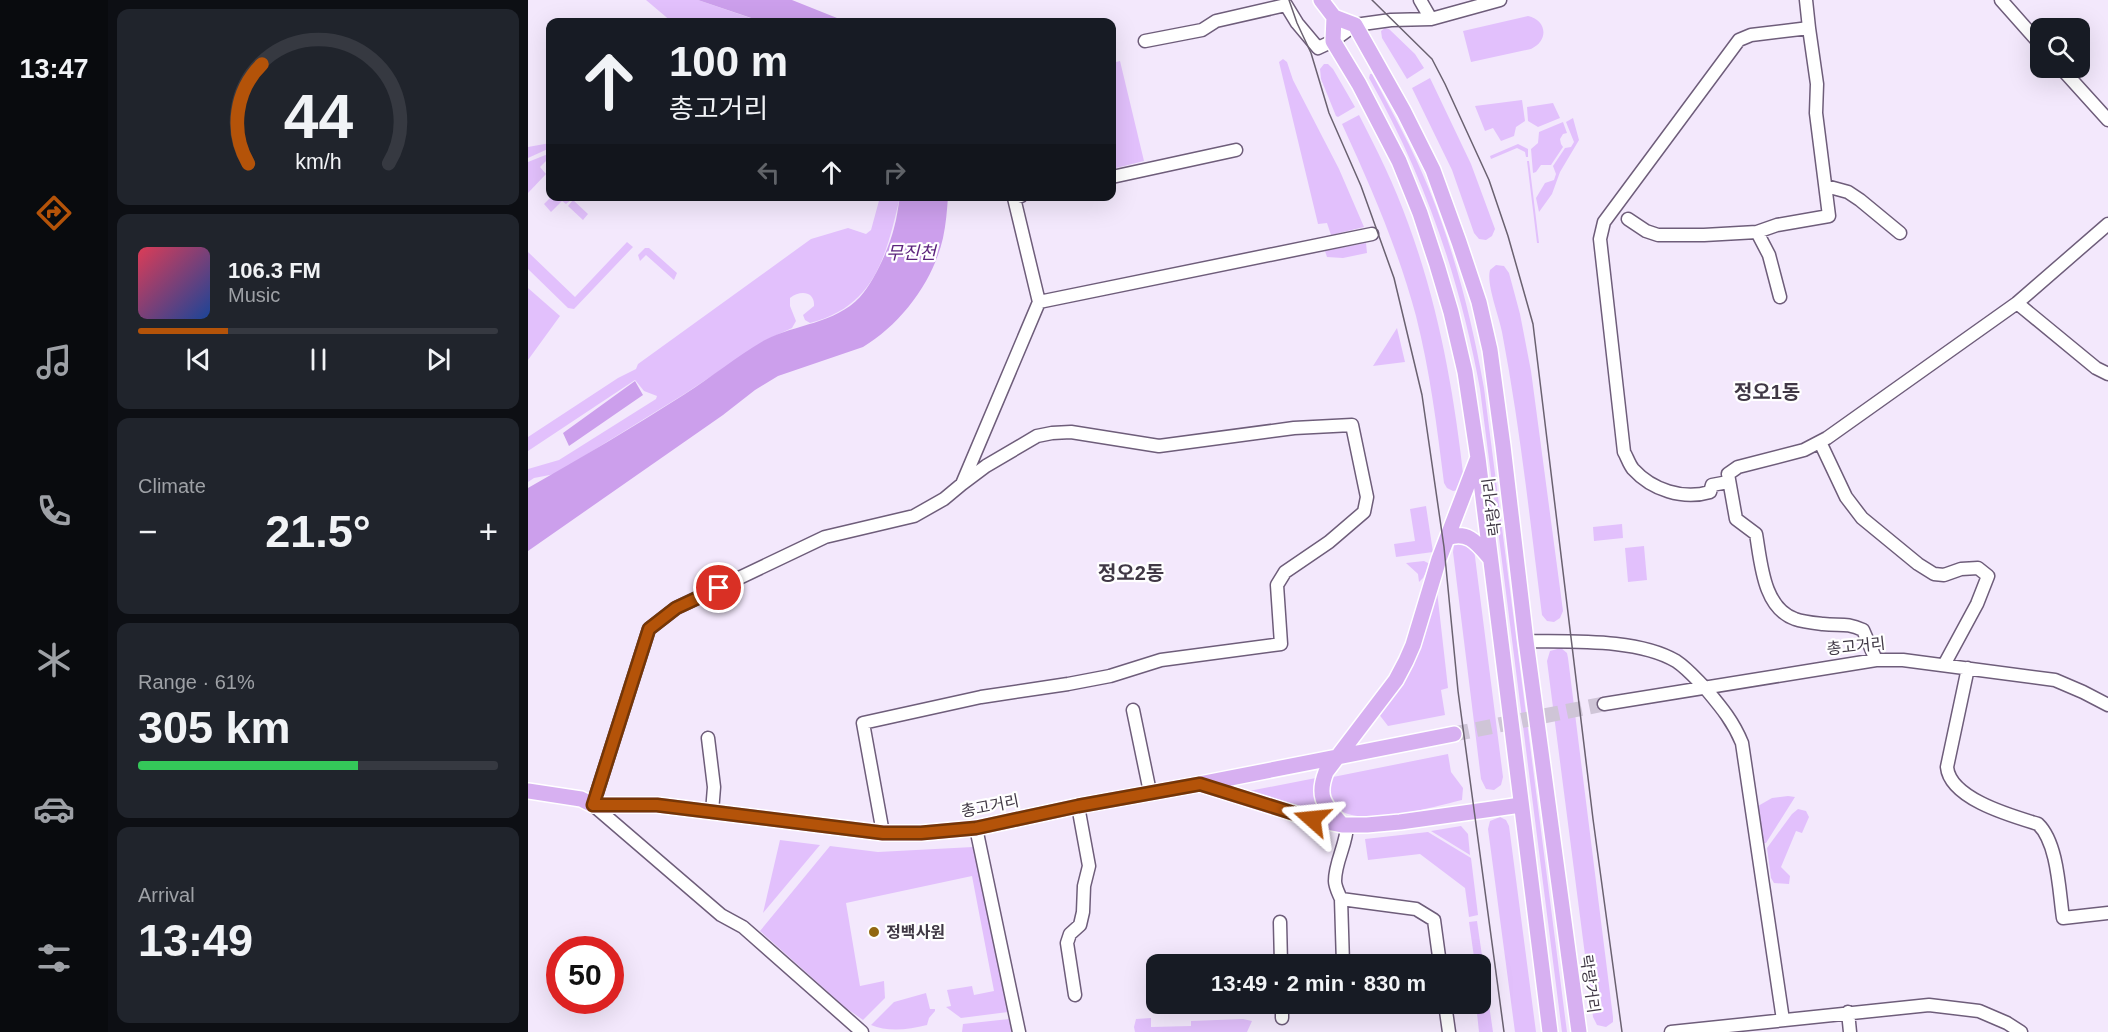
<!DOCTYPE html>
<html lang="en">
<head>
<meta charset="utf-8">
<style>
  body { margin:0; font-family:Helvetica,"Noto Sans KR",sans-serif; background:#20242c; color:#f1f3f6; height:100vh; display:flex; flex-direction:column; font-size:22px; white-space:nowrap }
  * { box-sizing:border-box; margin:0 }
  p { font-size:20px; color:#9ea1a6 }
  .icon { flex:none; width:33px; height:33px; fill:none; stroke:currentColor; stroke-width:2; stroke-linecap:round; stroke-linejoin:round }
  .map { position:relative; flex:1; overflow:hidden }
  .sheet { display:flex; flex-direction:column; gap:9px; padding:9px; background:#0d0f14; width:420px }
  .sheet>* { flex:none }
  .top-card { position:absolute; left:18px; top:18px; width:570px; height:183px; border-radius:12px; box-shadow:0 6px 24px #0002; background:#171b24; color:#f1f3f6; overflow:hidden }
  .fabs { position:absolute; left:1502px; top:18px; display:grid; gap:12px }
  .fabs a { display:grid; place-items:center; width:60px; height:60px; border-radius:12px; background:#171b24; box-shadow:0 6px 24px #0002; font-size:30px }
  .speed { position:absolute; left:18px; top:936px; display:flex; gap:12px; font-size:30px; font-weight:700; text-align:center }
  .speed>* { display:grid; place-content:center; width:78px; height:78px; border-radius:50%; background:#171b24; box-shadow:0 6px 24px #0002; line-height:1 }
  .speed .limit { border:9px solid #d22; background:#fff; color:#111 }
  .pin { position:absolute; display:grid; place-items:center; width:51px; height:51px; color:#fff; margin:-26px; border:3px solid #fff; border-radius:50%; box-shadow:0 2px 6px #0007 }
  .me { position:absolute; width:66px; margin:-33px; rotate:288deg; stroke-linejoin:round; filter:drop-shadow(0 0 4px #0008) }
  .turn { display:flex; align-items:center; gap:21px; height:126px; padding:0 24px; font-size:27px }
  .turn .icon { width:78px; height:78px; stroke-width:2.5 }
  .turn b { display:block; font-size:42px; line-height:51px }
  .lanes { display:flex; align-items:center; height:57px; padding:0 24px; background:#0003; justify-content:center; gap:30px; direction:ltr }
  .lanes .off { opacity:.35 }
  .big { font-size:45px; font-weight:800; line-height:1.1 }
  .sheet .tile { flex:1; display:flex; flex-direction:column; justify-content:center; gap:9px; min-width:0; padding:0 21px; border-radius:12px; background:#20242c }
  .sheet .dial { align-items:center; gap:0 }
  .dial svg { height:156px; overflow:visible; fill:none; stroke:#363941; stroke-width:7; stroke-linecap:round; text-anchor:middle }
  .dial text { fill:#f1f3f6; stroke:none }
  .song { display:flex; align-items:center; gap:18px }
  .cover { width:72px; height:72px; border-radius:9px; background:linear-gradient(135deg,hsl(350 70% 55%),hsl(220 70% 35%)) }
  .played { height:6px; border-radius:3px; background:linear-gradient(90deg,#b45309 25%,#363941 25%) }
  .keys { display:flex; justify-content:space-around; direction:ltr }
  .heat { display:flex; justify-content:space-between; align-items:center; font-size:33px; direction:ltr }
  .charge { height:9px; border-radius:4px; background:linear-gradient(90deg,#34c759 61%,#363941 0) }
  .trip { position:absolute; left:618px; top:954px; width:345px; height:60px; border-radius:12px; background:#171b24; box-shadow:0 6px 24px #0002; font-weight:800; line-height:60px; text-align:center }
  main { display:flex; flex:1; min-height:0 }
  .tab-bar { display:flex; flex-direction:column; width:108px; justify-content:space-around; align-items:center; background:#090b0e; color:#9ea1a6 }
  .tab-bar .icon { width:42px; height:42px }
  .tab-bar .on { color:#b45309 }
  .tab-bar b { font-size:27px; color:#f1f3f6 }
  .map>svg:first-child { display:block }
  .green { fill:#e2c0fc }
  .water { fill:#cc9fec }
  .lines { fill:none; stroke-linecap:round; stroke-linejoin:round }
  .major-tunnel { stroke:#cfc5d7; stroke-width:15; stroke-dasharray:15 8; stroke-linecap:butt }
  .minor-casing { stroke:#6e5d7a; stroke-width:15 }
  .major-casing { stroke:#fff; stroke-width:18 }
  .minor { stroke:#fff; stroke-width:12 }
  .major { stroke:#d7b0f1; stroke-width:15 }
  .tram { stroke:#6a6170; stroke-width:1.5 }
  .route-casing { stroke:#753606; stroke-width:15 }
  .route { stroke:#b45309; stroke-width:10 }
  .poi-dot { fill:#926811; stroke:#fff; stroke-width:2 }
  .labels { text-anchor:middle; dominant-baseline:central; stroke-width:4.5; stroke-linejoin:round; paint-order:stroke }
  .street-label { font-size:16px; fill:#403845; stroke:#fff }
  .poi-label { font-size:16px; font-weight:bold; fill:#403845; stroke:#fff; text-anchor:start }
  .water-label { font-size:18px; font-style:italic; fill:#5c247d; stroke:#fff }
  .quarter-label { font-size:20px; font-weight:bold; fill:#403845; stroke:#fff }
</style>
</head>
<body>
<main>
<nav class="tab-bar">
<b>13:47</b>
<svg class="icon on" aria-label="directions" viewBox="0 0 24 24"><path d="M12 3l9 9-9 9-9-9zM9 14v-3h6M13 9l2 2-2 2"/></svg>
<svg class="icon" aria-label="music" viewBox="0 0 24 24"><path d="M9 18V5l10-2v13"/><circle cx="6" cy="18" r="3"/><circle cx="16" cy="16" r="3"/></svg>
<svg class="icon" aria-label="phone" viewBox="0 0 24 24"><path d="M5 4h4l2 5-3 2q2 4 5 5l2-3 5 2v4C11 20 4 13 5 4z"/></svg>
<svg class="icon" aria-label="climate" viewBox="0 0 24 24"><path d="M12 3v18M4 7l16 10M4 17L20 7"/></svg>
<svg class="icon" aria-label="car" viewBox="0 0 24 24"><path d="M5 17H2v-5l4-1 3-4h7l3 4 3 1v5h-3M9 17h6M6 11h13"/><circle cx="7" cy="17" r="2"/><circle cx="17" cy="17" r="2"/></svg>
<svg class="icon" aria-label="filters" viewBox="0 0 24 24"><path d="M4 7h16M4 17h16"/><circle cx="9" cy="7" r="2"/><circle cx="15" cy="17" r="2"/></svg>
</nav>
<section class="sheet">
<div class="tile dial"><svg viewBox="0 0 100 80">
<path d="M14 69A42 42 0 1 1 86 69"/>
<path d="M14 69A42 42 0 0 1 21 18" stroke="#b45309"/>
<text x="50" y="56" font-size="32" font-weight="700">44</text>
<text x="50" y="72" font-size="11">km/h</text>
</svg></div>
<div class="tile">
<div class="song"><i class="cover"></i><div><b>106.3 FM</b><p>Music</p></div></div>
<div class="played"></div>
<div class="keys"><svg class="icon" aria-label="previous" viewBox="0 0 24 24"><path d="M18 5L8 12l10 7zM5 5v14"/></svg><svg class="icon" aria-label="pause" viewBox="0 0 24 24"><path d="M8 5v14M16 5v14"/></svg><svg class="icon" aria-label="next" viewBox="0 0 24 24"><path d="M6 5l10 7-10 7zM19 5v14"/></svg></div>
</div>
<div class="tile"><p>Climate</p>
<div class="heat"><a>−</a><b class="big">21.5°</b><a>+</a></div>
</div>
<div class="tile"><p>Range · 61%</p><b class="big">305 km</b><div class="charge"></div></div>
<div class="tile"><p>Arrival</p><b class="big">13:49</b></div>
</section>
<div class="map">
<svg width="1580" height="1032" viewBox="0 0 1580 1032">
  <rect width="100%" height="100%" fill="#f3e8fc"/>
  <path class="green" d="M 118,0 L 170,0 L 234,22 L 144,22 Z
    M 1000,16 C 1019,20 1021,41 1003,49 L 943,62 L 935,31 Z
    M 857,28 L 861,29 L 887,54 L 896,68 L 879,79 L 854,38 L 853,31 Z
    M 755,59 L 759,62 L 765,80 L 811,169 L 836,227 L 803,235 L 799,223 L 790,224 L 751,62 Z
    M 592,61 L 616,161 L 584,169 L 584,63 Z
    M 796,64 L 800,64 L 805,69 L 827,107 L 810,117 L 808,116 L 793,79 L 792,69 Z
    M 842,74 L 844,74 C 864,112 885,149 901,189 C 927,253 944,320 956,388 L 1039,1032 L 1034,1032 L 952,389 C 932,279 896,175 841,78 Z
    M 902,78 L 943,164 L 967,229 L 964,236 L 958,240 L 951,239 L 946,233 L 924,170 L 884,88 Z
    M 994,100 L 997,121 L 988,127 L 986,136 L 973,141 L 965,128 L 957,131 L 947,106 Z
    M 1025,103 L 1032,118 L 1010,127 L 1000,121 L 999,107 Z
    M 831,115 C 849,150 867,186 880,223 C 911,307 926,392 936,481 L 931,490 L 925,491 L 919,488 L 916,483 C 909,427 902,371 888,316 C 870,249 843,187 814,124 Z
    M 1045,118 L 1051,140 L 1032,172 L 1024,194 L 1011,212 L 1008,198 L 1017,183 L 1026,180 L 1028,174 L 1025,166 L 1037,148 L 1043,147 L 1046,142 L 1038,122 Z
    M 1035,122 L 1039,133 L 1035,134 L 1032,139 L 1033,144 L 1035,147 L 1023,165 L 1013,165 L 1008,172 L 1005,173 L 1003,149 L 1010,143 L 1011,132 Z
    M 22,143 L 22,148 L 0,158 L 0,147 Z
    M 990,144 L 1000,149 L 1000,157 L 998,157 L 997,152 L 989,148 L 963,159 L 962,156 Z
    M 20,154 L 22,157 L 12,167 L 18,174 L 0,193 L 0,162 Z
    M 999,161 L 1001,161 L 1011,243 L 1009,243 Z
    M 23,197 L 41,197 L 44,199 L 38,204 L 34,201 L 23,212 L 16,204 Z
    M 352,197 L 372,197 C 358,255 348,306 282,323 L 277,320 L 275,315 L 286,306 C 287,291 272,290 262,298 L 262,306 L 268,321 L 264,328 L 238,340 L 158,393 L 27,474 L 6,478 L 0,482 L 0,469 L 31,460 L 128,399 L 129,396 L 116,391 L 107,380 L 0,451 L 0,437 L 90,378 L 108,369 L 110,364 L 283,239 L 320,228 L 338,234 L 343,230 Z
    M 45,200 L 60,214 L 55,220 L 40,206 Z
    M 99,242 L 105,247 L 46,309 L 40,308 L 0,269 L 0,252 L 47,297 Z
    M 838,243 L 839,253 L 815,258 L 799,257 L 797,251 Z
    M 117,248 L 121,248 L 149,273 L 146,280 L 118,255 L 112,261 L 110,255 Z
    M 968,265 L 976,266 L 981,273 L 992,314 L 1003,371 L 1035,611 L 1032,618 L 1026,622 L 1019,621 L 1014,615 C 1002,521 992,426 974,332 C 971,316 958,284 962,270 Z
    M 0,288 L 32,316 L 0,360 Z
    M 869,328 L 877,362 L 845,366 Z
    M 898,506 L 905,552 L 868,557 L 866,544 L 887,541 L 882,509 Z
    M 1094,524 L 1095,538 L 1066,541 L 1065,527 Z
    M 933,540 L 946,549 L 975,777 L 973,785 L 966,790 L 958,789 L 953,779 L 925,552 L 926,545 Z
    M 1116,546 L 1119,580 L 1100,582 L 1097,548 Z
    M 896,561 L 902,564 L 895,578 L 891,582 L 890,574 L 878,563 Z
    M 909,591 L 920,688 L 913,690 L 917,715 L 860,726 L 850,713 Z
    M 1033,648 L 1039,653 L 1040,658 L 1085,1017 L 1085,1022 L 1078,1027 L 1069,1025 L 1065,1017 L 1019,661 L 1022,651 Z
    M 920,754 L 923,772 L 935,788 L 934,800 C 908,806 814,835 803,799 C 800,791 801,784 805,777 Z
    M 793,777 L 795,811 L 794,812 L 721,791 Z
    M 1260,796 L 1267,797 L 1238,843 L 1234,843 L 1230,806 L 1244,798 Z
    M 1270,809 L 1278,811 L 1281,817 L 1274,833 L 1268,831 L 1253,867 L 1262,876 L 1261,884 L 1246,883 L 1243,878 L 1239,848 L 1264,814 Z
    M 972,817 L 978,820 L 981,826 L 1008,1032 L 987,1032 L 960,829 L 962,821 Z
    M 933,826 L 940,834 L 942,855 L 903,831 Z
    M 900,832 L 943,858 L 950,915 L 941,917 L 937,888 L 892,854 L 840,860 L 837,839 Z
    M 252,840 L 292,845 L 235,913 Z
    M 302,846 L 350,852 L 445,847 L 480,1012 L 433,1018 L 418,1007 L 423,1006 L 419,990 L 444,986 L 446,995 L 466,991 L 444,876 L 318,903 L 332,986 L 356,981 L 357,998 L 335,1020 L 318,1008 L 232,931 Z
    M 949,921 L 965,1032 L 951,1032 L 948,1004 L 952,1004 L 952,964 L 947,964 L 941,922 Z
    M 398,993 L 402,1009 L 407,1009 L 407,1011 L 401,1018 L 399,1025 C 380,1030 359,1032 343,1025 L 366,1002 Z
    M 623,1018 L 623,1027 L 663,1026 L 663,1021 L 715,1019 L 724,1021 L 719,1032 L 607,1032 L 606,1027 L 608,1019 Z
    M 481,1019 L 484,1032 L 434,1032 L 435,1024 Z"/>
  <path class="water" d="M 170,0 L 264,0 L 319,22 L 235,22 Z
    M 372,197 L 420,197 C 419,210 418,224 415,238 C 405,282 373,324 335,347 L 250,376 L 227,390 L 195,415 L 0,551 L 0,488 C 53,458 105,427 157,394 C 184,377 209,356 237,340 C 267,324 307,324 332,297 C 346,282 361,248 366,228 C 369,218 370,207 372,197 Z
    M 107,381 L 115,395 L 41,446 L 35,433 Z"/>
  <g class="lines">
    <path class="major-tunnel" d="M 926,734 L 1076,704"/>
    <g class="minor-casing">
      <path id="minor" d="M 892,0 L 903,19
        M 1473,0 L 1512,44
        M 617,41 L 674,30 L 688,21 L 758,5 L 769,23 L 790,48 L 805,41 L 827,25 L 863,20 L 903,19 L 972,0
        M 1533,68 L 1580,120
        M 584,177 L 708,150
        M 1298,186 L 1320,192 L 1332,200 L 1372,233
        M 1100,219 L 1118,231 L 1130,235 L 1176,235 L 1229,232 L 1249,225 L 1301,216 L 1288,113 L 1289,84 L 1281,28
        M 1229,232 L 1241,255 L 1252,297
        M 511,302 L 844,234
        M 1489,303 L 1580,224
        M 1292,442 L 1318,497 L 1334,518 L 1390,564 L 1406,574 L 1416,575 L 1433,569 L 1450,568 L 1460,576 L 1449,604 L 1416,665
        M 1200,482 L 1184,485 L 1182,492 C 1155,500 1124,490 1105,469 C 1101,464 1099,457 1096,452 L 1072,239 L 1076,222 L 1211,40 L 1223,35 L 1281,28 L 1278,0
        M 998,641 C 1042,642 1109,638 1148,661 C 1160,669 1168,679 1178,689 C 1193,707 1205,721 1214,743 L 1255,1020
        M 1348,660 L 1335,630 C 1318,622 1312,626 1295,624 C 1286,623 1275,622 1267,619 C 1235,608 1233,562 1228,534 L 1208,519 L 1200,474 L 1210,467 L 1276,450 L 1299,438 L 1489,303 L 1568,368 L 1580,374
        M 1440,668 L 1419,767 C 1422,799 1484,816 1510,824 C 1530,843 1531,891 1535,918 L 1580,913
        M 1076,704 L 1348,660 L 1375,660 L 1527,680 L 1555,692 L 1580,705
        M 605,710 L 622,792
        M 180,738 L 186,787 L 184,812
        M 819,825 C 819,844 807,861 807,881 C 807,887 811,894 813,899 L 888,909 L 906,920 L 912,964
        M 448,828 L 491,1032
        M 355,833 L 335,723 L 453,697 L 540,684 L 582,676 L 633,660 L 753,644 L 749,585 L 757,572 L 801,542 L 836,512 L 839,497 L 824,425 L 766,428 L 631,446 L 543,432 L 524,433 L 509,436 L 458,466 L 434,484
        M 813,899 L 815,964
        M 752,922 L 753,964
        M 547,995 L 539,943 L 542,934 L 552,925 L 555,912 L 556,886 L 561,866 L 550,806
        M 754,1004 L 754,1018
        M 917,1004 L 921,1032
        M 1320,1012 L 1322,1032
        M 334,1032 L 215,927 L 193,915 L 65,805 L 121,629 L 148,608 L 297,537 L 386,516 L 416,499 L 434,484 L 511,302 L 486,198 L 493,196
        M 1143,1032 L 1401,1005 L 1451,1011 L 1479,1023 L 1493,1032"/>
    </g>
    <g class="major-casing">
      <path id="major" d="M 793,0 L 806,17 L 827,25 L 876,112 L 905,170 L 931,242 L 951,302 L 962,350 L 975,446 L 998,641 L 1051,1032
        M 806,17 L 805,41 L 831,84 L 871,161 L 892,213 L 909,265 L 923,312 L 937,372 L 950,458 L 1022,1032
        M 919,538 C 939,530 949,543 961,557
        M 675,785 L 784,819 L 814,825 L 839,825 L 872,822 L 993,805
        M 0,791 L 53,799 L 65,805 L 129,805 L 355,833 L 393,833 L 448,828 L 550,806 L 672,784 L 926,734
        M 814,825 C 797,805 788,798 798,772 L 868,680 L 878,661 L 885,645 L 911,559 L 949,460"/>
    </g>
    <use href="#minor" class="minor"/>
    <use href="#major" class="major"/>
    <path class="tram" d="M 761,0 L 769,23 L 783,53 L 801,113 L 833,186 L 866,278 L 894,395 L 916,547 L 930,691 L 976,1032
      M 844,0 L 904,59 L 917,84 L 961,180 L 980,236 L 1005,324 L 1065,819 L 1094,1032"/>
  </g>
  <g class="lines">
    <g class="route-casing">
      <path id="route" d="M 191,588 L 148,608 L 121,629 L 65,805 L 129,805 L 355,833 L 393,833 L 448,828 L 550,806 L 672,784 L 784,819"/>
    </g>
    <use href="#route" class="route"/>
  </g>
  <circle class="poi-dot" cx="346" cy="932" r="6"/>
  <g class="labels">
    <g class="street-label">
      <text transform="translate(964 507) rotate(-97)">락랑거리</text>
      <text transform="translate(1328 646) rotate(-6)">총고거리</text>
      <text transform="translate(462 806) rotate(-11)">총고거리</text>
      <text transform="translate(1062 984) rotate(82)">락랑거리</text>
    </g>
    <g class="poi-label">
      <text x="358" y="932">정백사원</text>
    </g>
    <g class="water-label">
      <text x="383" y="253">무진천</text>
    </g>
    <g class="quarter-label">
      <text x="1239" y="392">정오1동</text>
      <text x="603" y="573">정오2동</text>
    </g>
  </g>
</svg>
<div class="fabs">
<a><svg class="icon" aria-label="search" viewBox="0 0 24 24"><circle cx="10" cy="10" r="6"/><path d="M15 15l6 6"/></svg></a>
</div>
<div class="speed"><div class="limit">50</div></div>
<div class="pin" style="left:191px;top:588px;background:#d93025"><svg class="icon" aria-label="arrive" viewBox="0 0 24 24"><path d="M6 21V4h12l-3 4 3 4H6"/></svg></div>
<svg class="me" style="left:784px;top:819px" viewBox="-20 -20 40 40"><path d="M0-17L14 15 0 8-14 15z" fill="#b45309" stroke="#fff" stroke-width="4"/></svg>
<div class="trip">13:49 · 2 min · 830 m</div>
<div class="top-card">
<div class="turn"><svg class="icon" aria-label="ahead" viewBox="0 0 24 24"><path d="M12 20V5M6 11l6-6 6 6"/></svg><div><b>100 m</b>총고거리</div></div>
<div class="lanes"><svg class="icon off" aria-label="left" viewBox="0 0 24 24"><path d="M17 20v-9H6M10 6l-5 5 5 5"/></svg><svg class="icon" aria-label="ahead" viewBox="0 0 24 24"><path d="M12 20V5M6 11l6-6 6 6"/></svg><svg class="icon off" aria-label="right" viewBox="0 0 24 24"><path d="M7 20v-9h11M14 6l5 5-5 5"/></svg></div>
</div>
</div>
</main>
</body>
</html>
